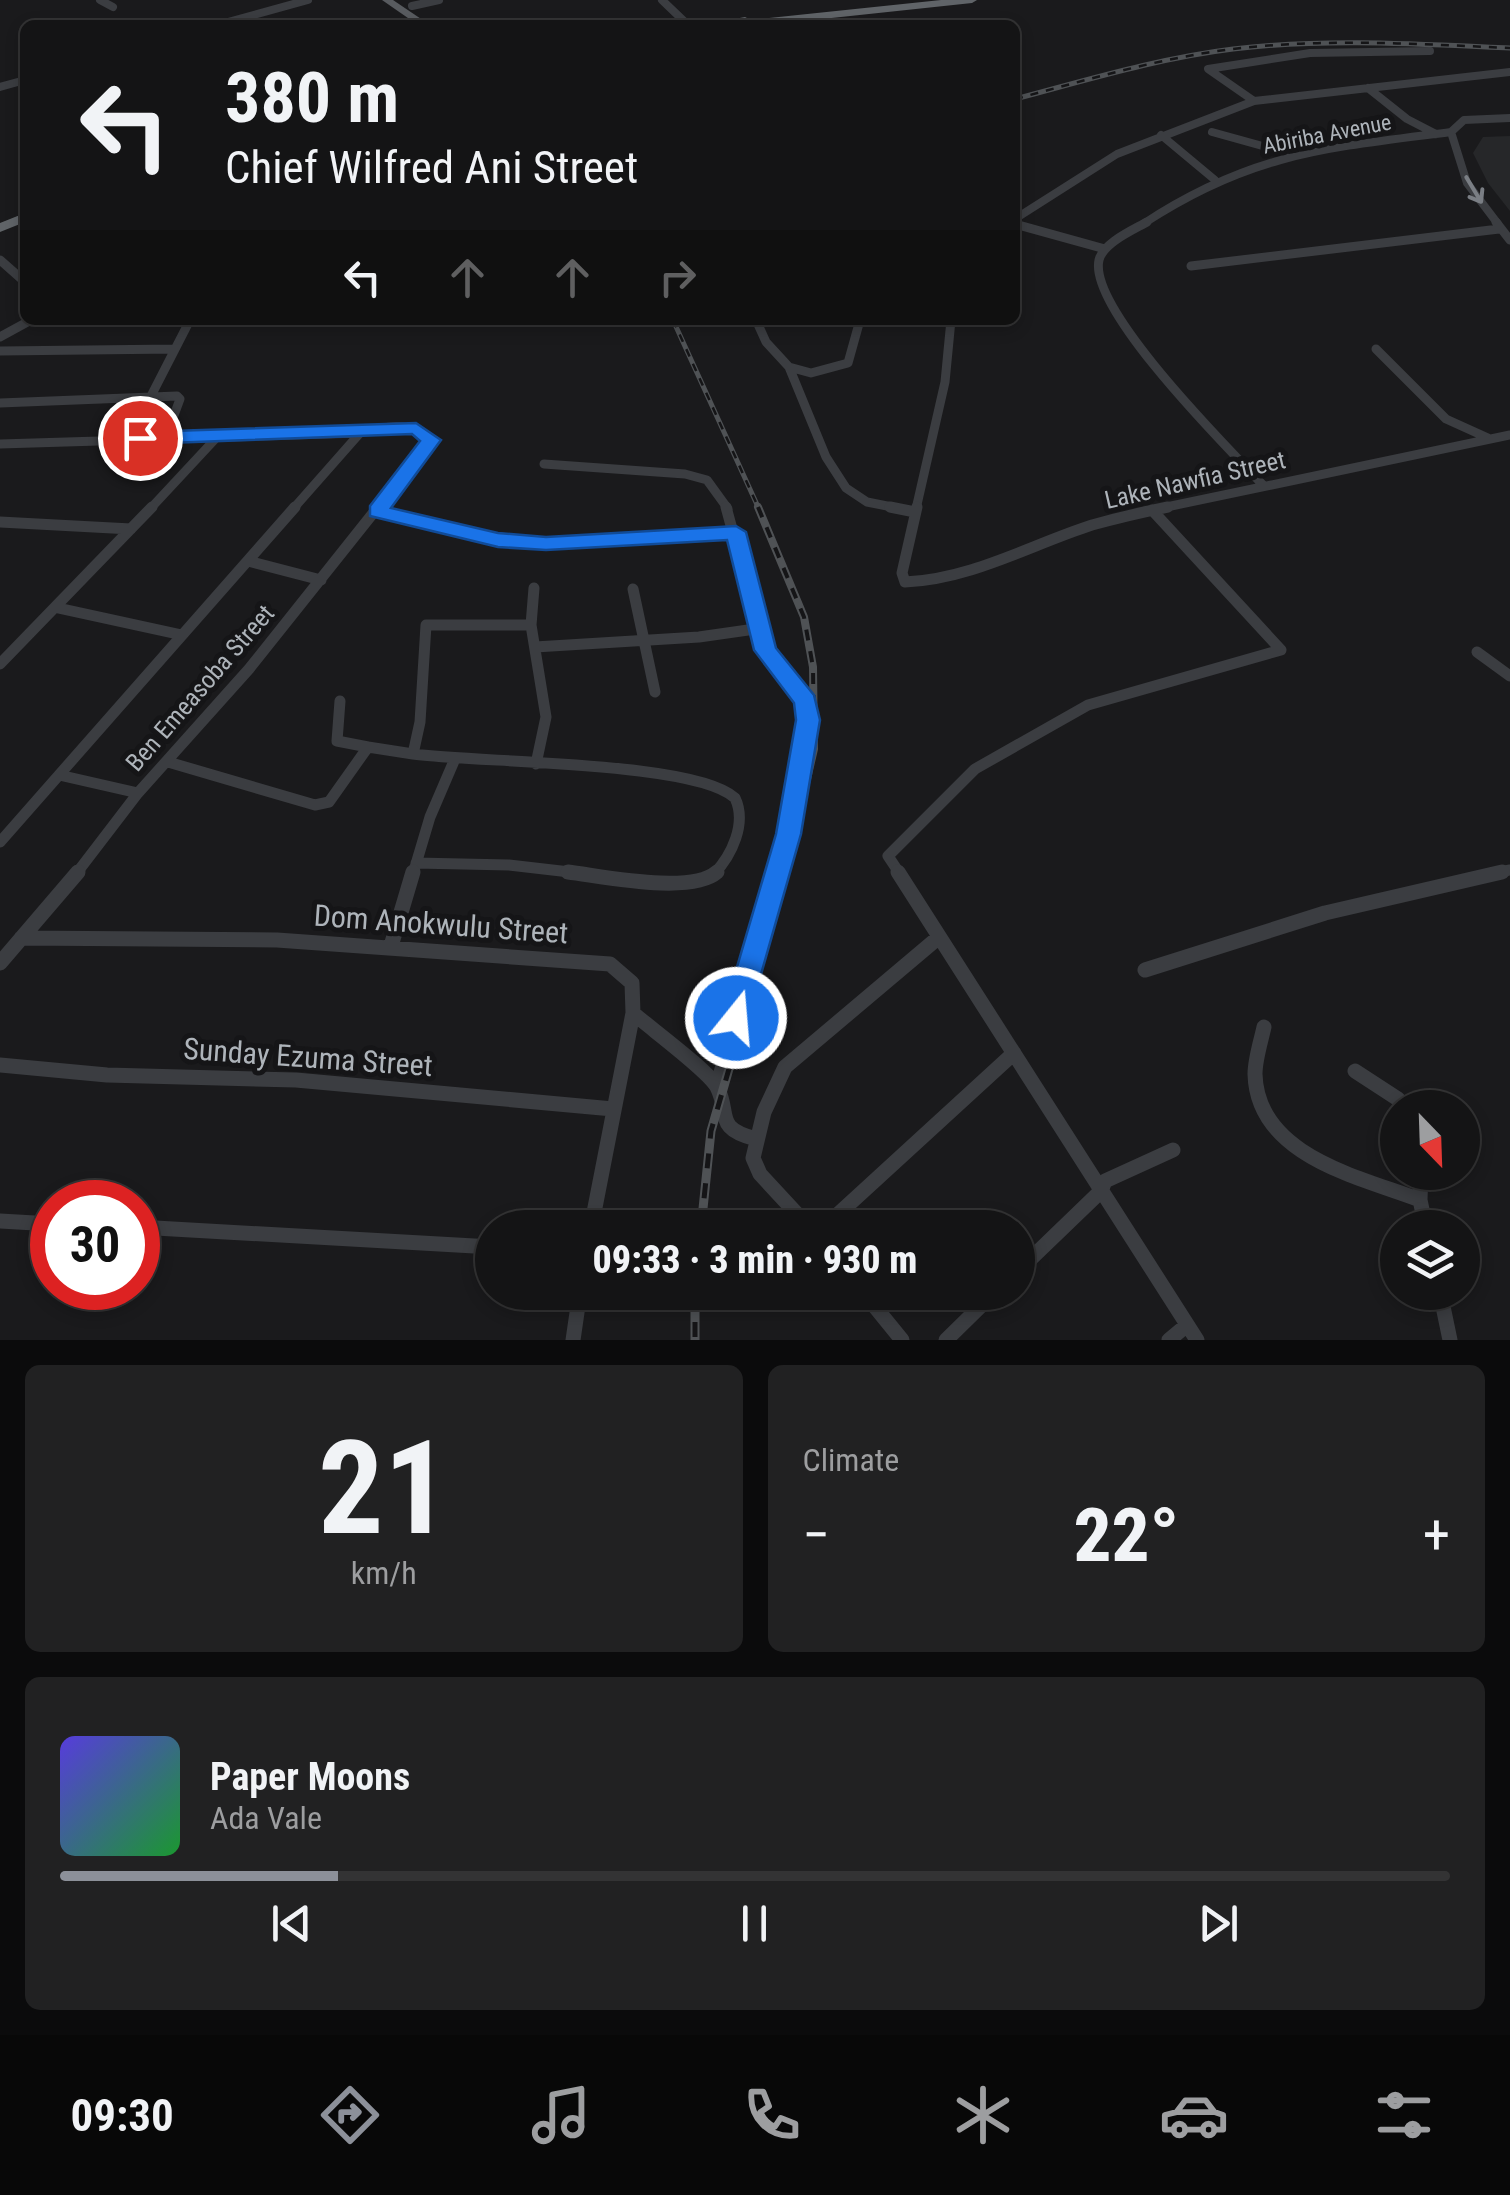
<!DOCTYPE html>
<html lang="en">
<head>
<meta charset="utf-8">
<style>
  body { margin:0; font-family:"Roboto Condensed",sans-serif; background:#212122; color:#f1f3f6; height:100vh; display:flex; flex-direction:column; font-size:38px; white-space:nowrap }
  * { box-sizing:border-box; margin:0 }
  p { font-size:32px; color:#9d9ea0 }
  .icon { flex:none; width:55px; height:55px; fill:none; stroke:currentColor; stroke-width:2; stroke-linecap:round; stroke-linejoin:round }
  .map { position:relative; height:1340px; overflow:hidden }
  .side { display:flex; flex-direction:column; gap:25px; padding:25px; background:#0b0b0c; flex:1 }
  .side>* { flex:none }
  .top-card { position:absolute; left:20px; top:20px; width:1000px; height:305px; border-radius:15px; box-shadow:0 5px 15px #0003,0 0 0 2px #333334; background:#141415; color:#f1f3f6; overflow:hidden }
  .needle { width:65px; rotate:157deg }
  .buttons { position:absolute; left:1380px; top:1090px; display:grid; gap:20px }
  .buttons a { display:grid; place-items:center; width:100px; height:100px; border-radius:50%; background:#141415; box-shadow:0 5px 15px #0003,0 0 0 2px #333334; font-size:50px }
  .speed { position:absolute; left:30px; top:1180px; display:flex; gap:20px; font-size:50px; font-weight:700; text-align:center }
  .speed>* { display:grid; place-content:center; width:130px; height:130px; border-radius:50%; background:#141415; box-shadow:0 5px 15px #0003,0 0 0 2px #333334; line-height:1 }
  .speed .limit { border:15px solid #d22; background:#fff; color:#111 }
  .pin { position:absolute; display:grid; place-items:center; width:85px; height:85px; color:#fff; margin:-42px; border:5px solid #fff; border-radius:50%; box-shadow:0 2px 10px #0007 }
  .me { position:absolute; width:110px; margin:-55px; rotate:17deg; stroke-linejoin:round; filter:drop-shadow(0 0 8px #0008) }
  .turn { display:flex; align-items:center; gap:35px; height:210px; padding:0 40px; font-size:45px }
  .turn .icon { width:130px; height:130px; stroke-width:2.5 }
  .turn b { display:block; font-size:70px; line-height:85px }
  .lanes { display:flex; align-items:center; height:95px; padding:0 40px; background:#0003; justify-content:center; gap:50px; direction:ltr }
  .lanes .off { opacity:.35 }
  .big { font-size:75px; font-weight:800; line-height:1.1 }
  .side .card { flex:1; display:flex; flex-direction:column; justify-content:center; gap:15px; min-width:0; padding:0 35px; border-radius:15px; background:#212122 }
  .side .dial { align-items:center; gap:0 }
  .dial b { font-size:130px; line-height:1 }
  .song { display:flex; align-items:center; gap:30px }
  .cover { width:120px; height:120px; border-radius:15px; background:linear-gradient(135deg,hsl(250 70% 55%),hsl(130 70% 35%)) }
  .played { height:10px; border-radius:5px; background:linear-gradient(90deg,#8c9099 20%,#333334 20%) }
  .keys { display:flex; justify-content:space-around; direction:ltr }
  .heat { display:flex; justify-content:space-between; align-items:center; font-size:55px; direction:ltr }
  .side .tiles { flex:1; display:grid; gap:25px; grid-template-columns:1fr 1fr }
  .card:last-child { grid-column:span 2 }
  .trip { position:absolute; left:475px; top:1210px; width:560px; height:100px; border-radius:50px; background:#141415; box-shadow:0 5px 15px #0003,0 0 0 2px #333334; font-weight:800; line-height:100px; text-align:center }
  .menu { display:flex; height:160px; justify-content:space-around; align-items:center; background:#080808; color:#9d9ea0 }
  .menu .icon { width:70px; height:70px }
  .menu .on { color:#8c9099 }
  .menu b { font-size:45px; color:#f1f3f6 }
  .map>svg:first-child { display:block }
  .built { fill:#262729 }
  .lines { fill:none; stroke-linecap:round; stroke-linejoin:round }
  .minor-far3 { stroke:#3b3d41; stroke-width:8 }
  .minor-far2 { stroke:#3b3d41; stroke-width:9 }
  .minor-far1 { stroke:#3b3d41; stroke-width:11 }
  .minor { stroke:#3b3d41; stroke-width:15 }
  .primary { fill:#585b5f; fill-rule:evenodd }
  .trunk { fill:#606468; fill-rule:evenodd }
  .rail-far2-casing { stroke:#4f5255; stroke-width:5 }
  .rail-far1-casing { stroke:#4f5255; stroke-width:8 }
  .rail-casing { stroke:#4f5255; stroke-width:9 }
  .rail-far2 { stroke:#151517; stroke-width:2.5; stroke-dasharray:8; stroke-linecap:butt }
  .rail-far1 { stroke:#151517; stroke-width:4; stroke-dasharray:11; stroke-linecap:butt }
  .rail { stroke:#151517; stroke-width:5; stroke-dasharray:15; stroke-linecap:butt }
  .oneway { stroke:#7a7e84 }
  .route { fill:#1a73e8; stroke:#114b97; stroke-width:2.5 }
  .labels { text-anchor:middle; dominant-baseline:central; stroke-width:10; stroke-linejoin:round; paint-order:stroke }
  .far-street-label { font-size:22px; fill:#aeb4ba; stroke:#151517 }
  .street-label { font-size:25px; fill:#aeb4ba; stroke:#151517 }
  .near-street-label { font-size:30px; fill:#aeb4ba; stroke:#151517 }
</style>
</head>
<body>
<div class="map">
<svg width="1510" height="1340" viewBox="0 0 1510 1340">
  <rect width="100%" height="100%" fill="#1a1a1c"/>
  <path class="built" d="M 1510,136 L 1510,211 L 1488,183 L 1473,153 L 1483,137 Z"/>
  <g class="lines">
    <path class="minor-far3" d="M 100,0 L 113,7
      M 662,0 L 688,25
      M 412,6 L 439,0
      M 217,25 L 308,0
      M 1430,51 L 1310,53 L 1208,69 L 1254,101 L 1510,72
      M 0,87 L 25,80
      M 1368,88 L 1407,119 L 1436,134
      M 1212,132 L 1291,154
      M 1451,132 L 1467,183 L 1498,224
      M 1161,135 L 1215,180
      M 1015,219 L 1117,154 L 1254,101
      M 1143,224 C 1251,153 1326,148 1451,132 L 1464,120 L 1510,118"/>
    <path class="minor-far2" d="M 1147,222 C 1133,230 1103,243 1099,260 C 1088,309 1228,448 1264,486
      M 1496,222 L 1510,240
      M 1015,224 L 1105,249
      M 0,260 L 25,282
      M 1191,266 L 1499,229
      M 756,320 L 766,342 L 789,367 L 826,457 L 846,488 L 867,502 L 902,509
      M 0,337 L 31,320
      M 1376,349 L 1446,419 L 1488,438
      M 0,351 L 175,349
      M 789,367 L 811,373 L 848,363 L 860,320
      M 151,396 L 190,320
      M 0,403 L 177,396 L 180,399 L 166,437
      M 0,444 L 360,433 C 385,426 410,421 431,440 L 376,509
      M 544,464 L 685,474 L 707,480 L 728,509
      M 150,509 L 218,436
      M 293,509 L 360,433
      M 916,509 L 945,382 L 951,320
      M 1157,509 L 1510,435"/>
    <path class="minor-far1" d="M 726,507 L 765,650 L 806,701 L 808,720 L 779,874
      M 890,507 L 915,512
      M 917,507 L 902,573 L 905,582 C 972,579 1030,545 1092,525 C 1117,518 1143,512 1168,507
      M 377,511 L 473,535 L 546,543 L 736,533
      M 0,522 L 131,529
      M 248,561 L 321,580
      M 534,588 L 531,625 L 546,717 L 536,764
      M 633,589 L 655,692
      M 58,608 L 182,635
      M 535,647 L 699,637 L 762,628
      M 1477,652 L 1510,676
      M 0,664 L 152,507
      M 340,701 L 337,741 L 368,747
      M 413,754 C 479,763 696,761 735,798 C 747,823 732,855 714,874
      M 168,762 L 315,805 L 329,802 L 368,747 L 413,754 L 420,722 L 426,625 L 531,625
      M 59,775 L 138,793
      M 0,842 L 295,507
      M 416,863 L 509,865 L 587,874
      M 76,874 L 138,793 L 249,669 L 378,507
      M 413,874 L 430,817 L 454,761
      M 900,874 L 888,856 L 975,769 L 1088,705 L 1281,650 L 1152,510
      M 1490,874 L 1510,870"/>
    <path class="minor" d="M 568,872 C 602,876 691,895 717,872
      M 898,872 L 1197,1340
      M 21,938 L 277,940 L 610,964 L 632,983 L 633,1013 L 591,1228
      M 391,946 L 413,872
      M 0,963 L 78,872
      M 1145,970 L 1325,913 L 1502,872
      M 633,1013 C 650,1028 709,1071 717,1087 C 731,1114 713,1128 756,1139
      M 1264,1027 C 1261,1041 1255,1059 1255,1074 C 1257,1156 1360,1177 1420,1200
      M 0,1065 L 107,1075 L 296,1080 L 613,1109
      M 1355,1071 L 1398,1099 L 1402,1108
      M 717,1086 L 780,872
      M 1421,1172 L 1420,1200 L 1426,1228
      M 0,1221 L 52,1224
      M 138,1227 L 492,1247
      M 810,1228 L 760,1174 L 753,1158 L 764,1112 L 785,1067 L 939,937
      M 823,1228 L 1014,1053
      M 1018,1271 L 1101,1191 L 1105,1181 L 1173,1150
      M 863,1292 L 902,1340
      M 1440,1292 L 1450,1340
      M 573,1340 L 580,1292
      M 946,1340 L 995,1292
      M 1169,1340 L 1187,1325"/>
    <path class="primary" d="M 382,0 L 393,0 L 430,25 L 418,25 Z"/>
    <path class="trunk" d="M 941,0 L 977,0 L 972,3 L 766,25 L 703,25 L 745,17 L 751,20 Z
      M 25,213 L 25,222 L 0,232 L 0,223 Z"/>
    <g class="rail-far2-casing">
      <path id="rail-far2" d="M 1015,99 C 1087,80 1159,58 1233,49 C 1325,38 1418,44 1510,48
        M 673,320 L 759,509"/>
    </g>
    <g class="rail-far1-casing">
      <path id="rail-far1" d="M 758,507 L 804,617 L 813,667 L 814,749 L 785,874"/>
    </g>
    <g class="rail-casing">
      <path id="rail" d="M 701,1228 L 711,1131 L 786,872
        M 695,1292 L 695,1340"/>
    </g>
    <use href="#rail-far2" class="rail-far2"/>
    <use href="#rail-far1" class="rail-far1"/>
    <use href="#rail" class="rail"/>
  </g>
  <defs><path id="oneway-shaft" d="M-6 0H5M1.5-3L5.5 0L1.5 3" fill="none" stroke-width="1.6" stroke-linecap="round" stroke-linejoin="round" transform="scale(2.5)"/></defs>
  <use class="oneway" href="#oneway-shaft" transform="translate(1474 190) rotate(59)"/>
  <path class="route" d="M 416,423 L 441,440 L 391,508 L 498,533 L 546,537 L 736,526 L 746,532 L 776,648 L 814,695 L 820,720 L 801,834 L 746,1027 L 736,1031 L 726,1027 L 722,1018 L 776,834 L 796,720 L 794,703 L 754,650 L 727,540 L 546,550 L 498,547 L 370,516 L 370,506 L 420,441 L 412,434 L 140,444 L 131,438 L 140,432 Z"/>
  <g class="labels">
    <g class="far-street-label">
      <text transform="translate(1327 134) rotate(-11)">Abiriba Avenue</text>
    </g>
    <g class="street-label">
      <text transform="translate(1195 480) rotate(-13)">Lake Nawfia Street</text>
      <text transform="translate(200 688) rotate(-49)">Ben Emeasoba Street</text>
    </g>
    <g class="near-street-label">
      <text transform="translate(441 924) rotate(4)">Dom Anokwulu Street</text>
      <text transform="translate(308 1057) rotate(4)">Sunday Ezuma Street</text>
    </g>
  </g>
</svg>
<div class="buttons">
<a><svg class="needle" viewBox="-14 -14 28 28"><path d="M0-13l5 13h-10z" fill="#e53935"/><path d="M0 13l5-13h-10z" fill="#9d9ea0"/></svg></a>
<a><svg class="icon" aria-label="layers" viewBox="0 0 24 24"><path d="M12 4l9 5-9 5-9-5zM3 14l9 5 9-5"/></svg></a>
</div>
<div class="speed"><div class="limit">30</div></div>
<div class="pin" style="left:140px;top:438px;background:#d93025"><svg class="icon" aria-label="arrive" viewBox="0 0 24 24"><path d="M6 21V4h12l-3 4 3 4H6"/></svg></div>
<svg class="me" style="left:736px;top:1018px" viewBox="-20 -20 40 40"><circle r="17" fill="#1a73e8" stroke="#fff" stroke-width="3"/><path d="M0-11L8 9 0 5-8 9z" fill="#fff"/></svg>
<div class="trip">09:33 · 3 min · 930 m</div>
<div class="top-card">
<div class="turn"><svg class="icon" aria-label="left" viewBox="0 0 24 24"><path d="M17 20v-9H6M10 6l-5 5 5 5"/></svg><div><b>380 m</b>Chief Wilfred Ani Street</div></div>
<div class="lanes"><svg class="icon" aria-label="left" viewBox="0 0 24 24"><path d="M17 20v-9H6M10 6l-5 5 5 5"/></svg><svg class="icon off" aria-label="ahead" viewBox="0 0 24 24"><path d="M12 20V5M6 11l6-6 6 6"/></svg><svg class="icon off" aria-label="ahead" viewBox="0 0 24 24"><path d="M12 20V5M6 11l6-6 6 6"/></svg><svg class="icon off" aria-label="right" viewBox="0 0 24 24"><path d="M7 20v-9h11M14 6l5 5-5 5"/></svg></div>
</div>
</div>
<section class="side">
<div class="tiles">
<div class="card dial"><b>21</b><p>km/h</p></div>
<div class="card"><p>Climate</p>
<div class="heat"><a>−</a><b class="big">22°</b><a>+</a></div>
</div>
<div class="card">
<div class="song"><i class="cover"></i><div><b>Paper Moons</b><p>Ada Vale</p></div></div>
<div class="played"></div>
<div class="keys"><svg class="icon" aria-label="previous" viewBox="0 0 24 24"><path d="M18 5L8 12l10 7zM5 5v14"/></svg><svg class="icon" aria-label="pause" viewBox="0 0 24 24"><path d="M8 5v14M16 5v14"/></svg><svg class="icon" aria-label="next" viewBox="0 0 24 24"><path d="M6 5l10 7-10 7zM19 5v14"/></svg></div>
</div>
</div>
</section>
<nav class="menu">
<b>09:30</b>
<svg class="icon on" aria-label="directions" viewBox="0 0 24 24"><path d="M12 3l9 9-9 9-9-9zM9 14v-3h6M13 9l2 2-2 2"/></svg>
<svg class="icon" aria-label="music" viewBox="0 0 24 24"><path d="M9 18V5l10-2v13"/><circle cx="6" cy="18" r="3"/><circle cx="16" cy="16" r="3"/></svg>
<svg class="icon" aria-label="phone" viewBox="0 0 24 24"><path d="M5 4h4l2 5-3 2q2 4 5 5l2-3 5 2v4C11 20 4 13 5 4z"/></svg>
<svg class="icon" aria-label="climate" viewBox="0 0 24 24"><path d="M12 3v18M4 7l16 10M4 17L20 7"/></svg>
<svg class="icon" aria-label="car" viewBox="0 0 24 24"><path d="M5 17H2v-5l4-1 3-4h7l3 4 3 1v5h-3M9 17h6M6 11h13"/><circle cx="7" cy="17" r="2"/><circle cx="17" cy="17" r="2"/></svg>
<svg class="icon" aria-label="filters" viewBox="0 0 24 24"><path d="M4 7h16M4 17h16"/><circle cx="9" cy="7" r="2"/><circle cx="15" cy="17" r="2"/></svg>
</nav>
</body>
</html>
